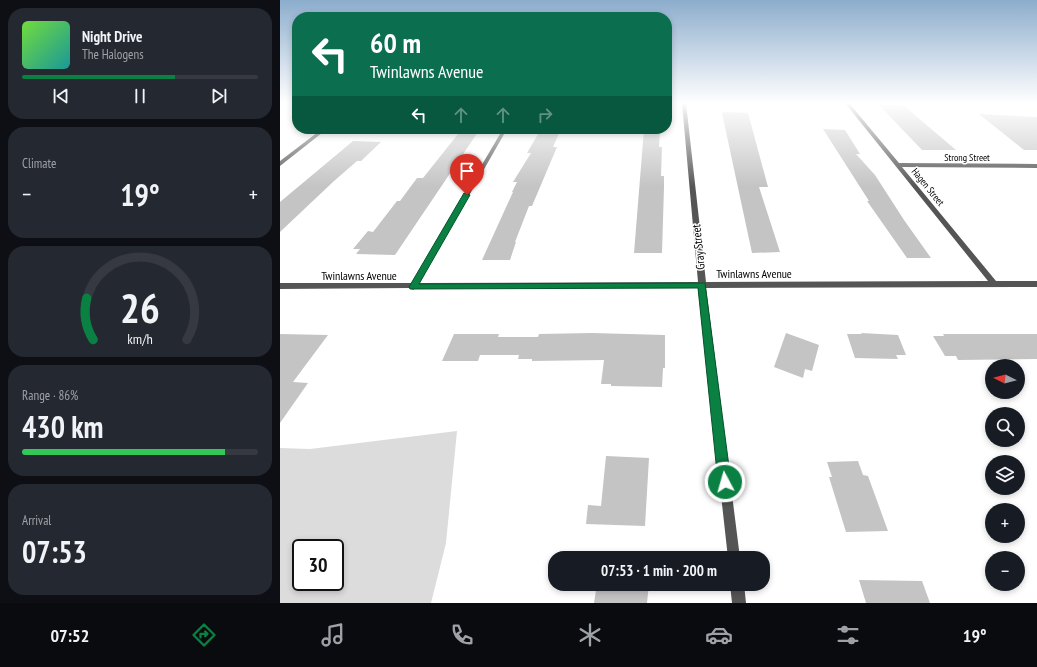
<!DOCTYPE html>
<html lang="en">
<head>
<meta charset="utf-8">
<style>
  body { margin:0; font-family:"PT Sans Narrow",sans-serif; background:#242831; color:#f1f3f6; height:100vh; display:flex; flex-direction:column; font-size:15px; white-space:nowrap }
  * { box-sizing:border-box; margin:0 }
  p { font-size:13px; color:#9ea1a6 }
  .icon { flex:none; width:22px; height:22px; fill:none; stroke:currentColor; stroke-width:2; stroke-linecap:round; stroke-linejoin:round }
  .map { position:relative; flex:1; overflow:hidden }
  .details { display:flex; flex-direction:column; gap:8px; padding:8px; background:#0d0f14; width:280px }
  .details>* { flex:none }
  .top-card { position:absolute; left:12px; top:12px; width:380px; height:122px; border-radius:16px; box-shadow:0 2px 6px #0003; background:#0b6e4f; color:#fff; overflow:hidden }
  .needle { width:26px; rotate:276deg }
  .controls { position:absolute; left:705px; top:359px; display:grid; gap:8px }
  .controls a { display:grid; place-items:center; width:40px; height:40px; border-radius:50%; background:#171b24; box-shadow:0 2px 6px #0003; font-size:20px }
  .speed { position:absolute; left:12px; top:539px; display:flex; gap:8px; font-size:20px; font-weight:700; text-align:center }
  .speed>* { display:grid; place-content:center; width:52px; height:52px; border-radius:50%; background:#171b24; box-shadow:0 2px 6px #0003; line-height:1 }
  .speed .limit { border:2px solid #111; border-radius:6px; background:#fff; color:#111 }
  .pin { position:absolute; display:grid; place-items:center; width:34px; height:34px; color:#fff; margin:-41px -17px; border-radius:50% 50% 50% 0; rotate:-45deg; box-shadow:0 0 4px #0007 }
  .pin .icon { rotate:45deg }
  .me { position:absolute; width:44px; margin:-22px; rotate:354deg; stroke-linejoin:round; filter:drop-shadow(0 0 3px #0008) }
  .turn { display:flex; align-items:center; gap:14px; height:84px; padding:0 12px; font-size:18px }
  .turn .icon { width:52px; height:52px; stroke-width:2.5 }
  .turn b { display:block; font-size:28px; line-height:34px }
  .lanes { display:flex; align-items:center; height:38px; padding:0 12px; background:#0003; justify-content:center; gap:20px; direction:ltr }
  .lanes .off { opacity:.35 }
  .big { font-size:30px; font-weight:600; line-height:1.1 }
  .details .tile { flex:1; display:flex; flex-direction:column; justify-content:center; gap:6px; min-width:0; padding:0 14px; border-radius:16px; background:#242831 }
  .details .dial { align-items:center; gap:0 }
  .dial svg { height:104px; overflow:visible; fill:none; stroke:#363941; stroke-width:7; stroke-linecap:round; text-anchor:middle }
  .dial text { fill:#f1f3f6; stroke:none }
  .song { display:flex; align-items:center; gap:12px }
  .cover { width:48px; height:48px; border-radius:6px; background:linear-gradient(135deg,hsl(100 70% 55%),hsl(180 70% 35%)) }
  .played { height:4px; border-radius:2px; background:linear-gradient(90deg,#0b8043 65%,#363941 65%) }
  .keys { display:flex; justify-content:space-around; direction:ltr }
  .heat { display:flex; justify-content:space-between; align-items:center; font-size:22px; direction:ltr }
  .charge { height:6px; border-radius:3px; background:linear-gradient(90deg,#34c759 86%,#363941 0) }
  .trip { position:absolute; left:268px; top:551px; width:222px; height:40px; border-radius:16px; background:#171b24; box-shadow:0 2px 6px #0003; font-weight:600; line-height:40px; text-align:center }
  .tabs { display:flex; height:64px; justify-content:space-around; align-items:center; background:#090b0e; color:#9ea1a6 }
  .tabs .icon { width:28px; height:28px }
  .tabs .active { color:#0b8043 }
  .tabs b { font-size:18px; color:#f1f3f6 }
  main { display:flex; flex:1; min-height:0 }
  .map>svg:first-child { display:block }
  .green { fill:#dcdcdc; fill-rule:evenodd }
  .building { fill:#c4c4c4 }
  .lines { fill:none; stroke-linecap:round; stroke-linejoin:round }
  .minor { fill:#555; fill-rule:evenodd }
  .route { fill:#0b8043; stroke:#07532c }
  .labels { text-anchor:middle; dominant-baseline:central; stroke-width:3; stroke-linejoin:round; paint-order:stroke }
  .far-street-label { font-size:10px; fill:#000; stroke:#fff }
  .street-label { font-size:12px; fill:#000; stroke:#fff }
</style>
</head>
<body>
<main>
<section class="details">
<div class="tile">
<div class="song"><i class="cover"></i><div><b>Night Drive</b><p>The Halogens</p></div></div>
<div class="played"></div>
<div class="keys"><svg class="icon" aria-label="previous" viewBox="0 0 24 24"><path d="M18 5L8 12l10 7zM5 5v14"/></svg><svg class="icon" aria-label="pause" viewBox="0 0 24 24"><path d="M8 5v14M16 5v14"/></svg><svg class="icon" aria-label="next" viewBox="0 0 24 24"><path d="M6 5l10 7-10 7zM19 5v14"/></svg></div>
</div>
<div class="tile"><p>Climate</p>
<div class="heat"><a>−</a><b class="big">19°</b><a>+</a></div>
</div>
<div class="tile dial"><svg viewBox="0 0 100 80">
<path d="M14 69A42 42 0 1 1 86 69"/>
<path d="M14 69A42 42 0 0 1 9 37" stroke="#0b8043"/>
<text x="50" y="56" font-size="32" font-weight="700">26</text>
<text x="50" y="72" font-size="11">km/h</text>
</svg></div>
<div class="tile"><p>Range · 86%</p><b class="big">430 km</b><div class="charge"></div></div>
<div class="tile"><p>Arrival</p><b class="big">07:53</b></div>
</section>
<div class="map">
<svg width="757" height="603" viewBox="0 0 757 603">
  <rect width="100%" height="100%" fill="#fff"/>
  <path class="green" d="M 177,431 L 166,543 L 151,603 L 0,603 L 0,448 L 30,449 ZM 21,548 L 55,548 L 55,582 L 21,582 Z"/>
  <path class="building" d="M 599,105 L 623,105 L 676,150 L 642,150 Z
    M 444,112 L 468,113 L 488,187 L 479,187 L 500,252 L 472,253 L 442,113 Z
    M 699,114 L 757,117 L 757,150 L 744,150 Z
    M 182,129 L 200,129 L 115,255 L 76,254 L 80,249 L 73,249 L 88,231 L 93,232 L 117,201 L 120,201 L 137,178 L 143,178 Z
    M 261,129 L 281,129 L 273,147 L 277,147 L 252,206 L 249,206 L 235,242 L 236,242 L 230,260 L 202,260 L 233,192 L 232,192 L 237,182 L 233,182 L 251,153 L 247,153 Z
    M 364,129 L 380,129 L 379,147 L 382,147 L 381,176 L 384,176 L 384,187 L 382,253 L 354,253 Z
    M 543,129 L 565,130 L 580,154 L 576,154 L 595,175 L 624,220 L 651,258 L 627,258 L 587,201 L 589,201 Z
    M 73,141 L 101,142 L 81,161 L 77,161 L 54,181 L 0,232 L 0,202 Z
    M 312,333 L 385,335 L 385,368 L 383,368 L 382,387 L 331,386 L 331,384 L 321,384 L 324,360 L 252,361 L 252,359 L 238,359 L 239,355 L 200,355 L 198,361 L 162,361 L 174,334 L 219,334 L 218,337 L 258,337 L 259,334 Z
    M 506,333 L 539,345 L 532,371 L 525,369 L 523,378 L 494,367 Z
    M 581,333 L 618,335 L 626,355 L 616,355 L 618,359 L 575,358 L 567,334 L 582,334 Z
    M 0,334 L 48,335 L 13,382 L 28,383 L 0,423 Z
    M 663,334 L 757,334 L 757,359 L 678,360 L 676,356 L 665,356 L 653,336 L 664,336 Z
    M 326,456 L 369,458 L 365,526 L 306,524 L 308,505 L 321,506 Z
    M 578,461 L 583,475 L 588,476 L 608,531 L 566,532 L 549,477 L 552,477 L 547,462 Z
    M 579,580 L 642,581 L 650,603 L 586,603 Z
    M 317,584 L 369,584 L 367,603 L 314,603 Z"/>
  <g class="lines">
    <path class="minor" d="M 402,103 L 406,103 L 426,282 L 708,281 L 565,103 L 569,103 L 619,163 L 757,164 L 757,168 L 622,167 L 716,281 L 757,281 L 757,287 L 426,288 L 460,558 L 448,558 L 418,288 L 136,288 L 133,290 L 130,288 L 0,289 L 0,283 L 132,283 L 223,129 L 227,129 L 139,283 L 418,282 Z
      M 42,129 L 47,129 L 0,166 L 0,161 Z
      M 450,584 L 464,584 L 466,603 L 452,603 Z"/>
  </g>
  <linearGradient id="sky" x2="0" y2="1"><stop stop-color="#8cadcc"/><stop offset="0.55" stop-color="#fff"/><stop offset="1" stop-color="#fff" stop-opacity="0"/></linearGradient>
  <rect width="757" height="187" fill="url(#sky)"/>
  <path class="route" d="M 184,193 L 190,195 L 139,284 L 425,283 L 451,482 L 449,487 L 445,489 L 440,487 L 438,482 L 418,288 L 130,289 L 129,287 Z"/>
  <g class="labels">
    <g class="far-street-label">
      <text x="687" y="157">Strong Street</text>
      <text transform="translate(648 187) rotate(51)">Hagen Street</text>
    </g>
    <g class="street-label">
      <text transform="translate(418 247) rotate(-96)">Gray Street</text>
      <text x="474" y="273">Twinlawns Avenue</text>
      <text x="79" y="275">Twinlawns Avenue</text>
    </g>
  </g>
</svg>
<div class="controls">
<a><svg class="needle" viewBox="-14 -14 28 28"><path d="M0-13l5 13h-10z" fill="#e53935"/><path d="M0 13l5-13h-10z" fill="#9ea1a6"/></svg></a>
<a><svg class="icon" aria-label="search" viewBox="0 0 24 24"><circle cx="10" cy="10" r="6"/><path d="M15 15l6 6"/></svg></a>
<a><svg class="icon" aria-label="layers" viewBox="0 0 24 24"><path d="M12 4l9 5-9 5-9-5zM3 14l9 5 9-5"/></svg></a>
<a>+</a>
<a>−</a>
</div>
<div class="speed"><div class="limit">30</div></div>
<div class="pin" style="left:187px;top:195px;background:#d93025"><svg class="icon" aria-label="arrive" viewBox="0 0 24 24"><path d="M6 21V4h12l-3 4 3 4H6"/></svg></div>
<svg class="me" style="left:445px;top:482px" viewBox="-20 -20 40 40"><circle r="17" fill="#0b8043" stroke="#fff" stroke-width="3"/><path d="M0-11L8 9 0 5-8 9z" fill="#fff"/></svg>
<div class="trip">07:53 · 1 min · 200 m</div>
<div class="top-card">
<div class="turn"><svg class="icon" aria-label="left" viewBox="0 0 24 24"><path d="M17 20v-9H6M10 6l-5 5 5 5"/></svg><div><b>60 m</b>Twinlawns Avenue</div></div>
<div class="lanes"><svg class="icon" aria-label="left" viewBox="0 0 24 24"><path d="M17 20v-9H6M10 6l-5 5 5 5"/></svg><svg class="icon off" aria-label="ahead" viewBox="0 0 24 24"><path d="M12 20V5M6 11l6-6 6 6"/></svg><svg class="icon off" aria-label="ahead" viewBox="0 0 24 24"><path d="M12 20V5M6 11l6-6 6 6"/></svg><svg class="icon off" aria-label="right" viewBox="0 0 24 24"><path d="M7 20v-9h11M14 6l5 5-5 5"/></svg></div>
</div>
</div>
</main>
<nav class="tabs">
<b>07:52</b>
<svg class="icon active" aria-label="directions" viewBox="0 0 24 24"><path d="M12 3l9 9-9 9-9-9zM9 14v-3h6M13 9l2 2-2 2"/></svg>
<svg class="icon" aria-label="music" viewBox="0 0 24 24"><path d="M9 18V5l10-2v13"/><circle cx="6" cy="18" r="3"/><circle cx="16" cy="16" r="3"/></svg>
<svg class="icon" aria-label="phone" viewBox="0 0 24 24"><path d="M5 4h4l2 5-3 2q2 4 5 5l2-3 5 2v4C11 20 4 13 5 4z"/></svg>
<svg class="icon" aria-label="climate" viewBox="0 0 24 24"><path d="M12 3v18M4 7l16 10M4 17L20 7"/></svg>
<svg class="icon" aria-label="car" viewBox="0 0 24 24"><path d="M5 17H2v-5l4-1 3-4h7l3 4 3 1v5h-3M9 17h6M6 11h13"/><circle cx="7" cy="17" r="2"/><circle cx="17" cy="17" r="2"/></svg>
<svg class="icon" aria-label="filters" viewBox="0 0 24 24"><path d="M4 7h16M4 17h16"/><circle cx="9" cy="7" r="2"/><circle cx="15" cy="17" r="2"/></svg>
<b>19°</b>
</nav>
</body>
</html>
